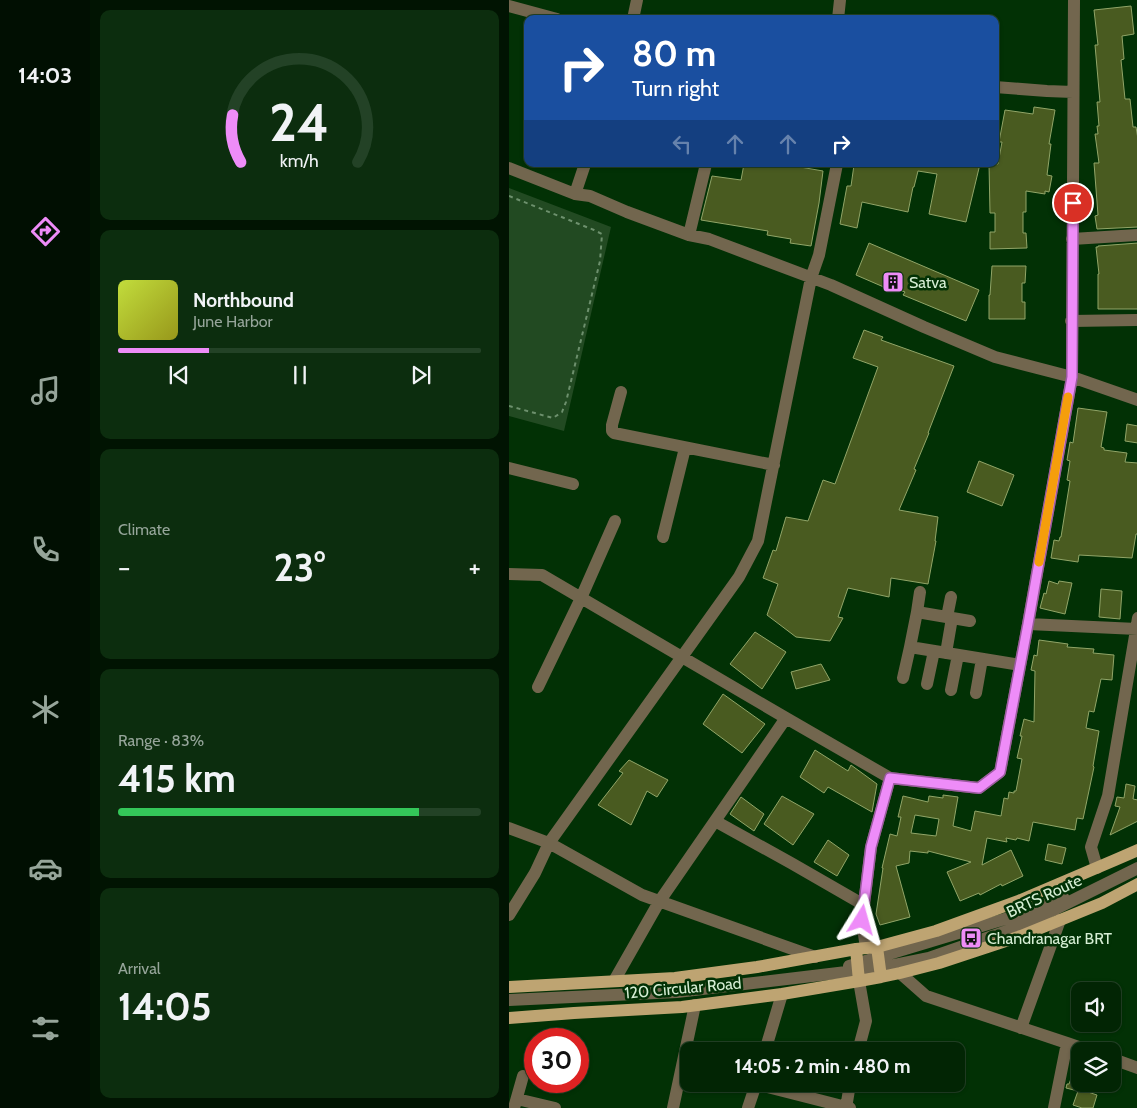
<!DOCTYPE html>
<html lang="en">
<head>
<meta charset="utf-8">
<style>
  body { margin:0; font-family:Cabin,sans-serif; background:#0c2d0e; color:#f1f3f6; height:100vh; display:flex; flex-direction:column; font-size:19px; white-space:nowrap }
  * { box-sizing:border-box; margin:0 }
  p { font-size:16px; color:#96a59a }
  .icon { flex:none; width:28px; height:28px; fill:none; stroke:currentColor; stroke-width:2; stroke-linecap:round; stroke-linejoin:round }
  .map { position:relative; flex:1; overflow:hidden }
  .panel { display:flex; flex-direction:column; gap:10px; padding:10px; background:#011402; width:419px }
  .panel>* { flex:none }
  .top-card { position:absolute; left:15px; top:15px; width:475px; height:152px; border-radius:10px; box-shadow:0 1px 4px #0004,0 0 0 1px #234226; background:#1a4fa0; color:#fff; overflow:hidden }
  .tools { position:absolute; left:562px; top:982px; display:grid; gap:10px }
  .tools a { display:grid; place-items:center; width:50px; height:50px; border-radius:10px; background:#022504; box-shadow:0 1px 4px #0004,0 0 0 1px #234226; font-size:25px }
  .speed { position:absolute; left:15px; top:1028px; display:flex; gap:10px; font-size:25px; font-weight:700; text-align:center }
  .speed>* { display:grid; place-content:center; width:65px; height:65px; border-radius:50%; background:#022504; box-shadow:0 1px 4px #0004,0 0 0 1px #234226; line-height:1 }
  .speed .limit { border:8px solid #d22; background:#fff; color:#111 }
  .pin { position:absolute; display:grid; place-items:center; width:42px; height:42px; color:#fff; margin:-21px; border:2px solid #fff; border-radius:50%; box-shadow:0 1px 5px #0007 }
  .me { position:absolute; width:55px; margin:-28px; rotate:8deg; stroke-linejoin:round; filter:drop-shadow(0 0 4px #0008) }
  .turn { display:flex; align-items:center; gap:18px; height:105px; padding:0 25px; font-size:22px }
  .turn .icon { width:65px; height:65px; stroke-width:2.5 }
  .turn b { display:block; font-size:35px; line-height:42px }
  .lanes { display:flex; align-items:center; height:48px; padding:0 25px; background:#0003; justify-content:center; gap:25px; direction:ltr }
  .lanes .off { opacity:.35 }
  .big { font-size:38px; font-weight:700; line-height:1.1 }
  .panel .widget { flex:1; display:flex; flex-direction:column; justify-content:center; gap:8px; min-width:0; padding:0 18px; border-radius:10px; background:#0c2d0e }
  .panel .dial { align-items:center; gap:0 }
  .dial svg { height:130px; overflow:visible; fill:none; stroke:#234226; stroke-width:7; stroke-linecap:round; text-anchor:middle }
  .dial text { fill:#f1f3f6; stroke:none }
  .song { display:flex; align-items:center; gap:15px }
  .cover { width:60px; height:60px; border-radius:8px; background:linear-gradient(135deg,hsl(70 70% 55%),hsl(60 70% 35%)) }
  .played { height:5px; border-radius:2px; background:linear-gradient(90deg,#ee8cf8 25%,#234226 25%) }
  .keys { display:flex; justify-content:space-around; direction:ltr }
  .heat { display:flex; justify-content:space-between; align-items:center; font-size:28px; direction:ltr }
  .charge { height:8px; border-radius:4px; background:linear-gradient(90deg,#34c759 83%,#234226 0) }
  .trip { position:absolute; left:171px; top:1042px; width:285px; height:50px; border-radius:10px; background:#022504; box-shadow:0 1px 4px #0004,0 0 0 1px #234226; font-weight:700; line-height:50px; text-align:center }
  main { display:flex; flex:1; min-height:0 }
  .dock { display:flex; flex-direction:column; width:90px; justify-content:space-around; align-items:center; background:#010f02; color:#96a59a }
  .dock .icon { width:35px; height:35px }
  .dock .selected { color:#ee8cf8 }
  .dock b { font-size:22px; color:#f1f3f6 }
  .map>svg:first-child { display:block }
  .green { fill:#224a22 }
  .building { fill:#495b20; stroke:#91a568; fill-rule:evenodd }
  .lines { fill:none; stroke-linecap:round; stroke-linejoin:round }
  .path { stroke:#6d906d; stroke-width:2; stroke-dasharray:4 4; stroke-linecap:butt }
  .minor { stroke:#72664e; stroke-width:12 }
  .major { stroke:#bea472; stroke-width:12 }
  .route-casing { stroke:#9b5ba1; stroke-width:12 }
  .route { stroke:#ee8cf8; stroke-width:9 }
  .slow { stroke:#f59e0b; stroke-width:9 }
  .labels { text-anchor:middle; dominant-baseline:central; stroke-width:5; stroke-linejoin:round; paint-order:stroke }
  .poi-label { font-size:16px; fill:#d6eed4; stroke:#023105; text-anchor:start }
  .street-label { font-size:16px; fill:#d6eed4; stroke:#023105 }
</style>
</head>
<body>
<main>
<nav class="dock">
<b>14:03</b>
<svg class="icon selected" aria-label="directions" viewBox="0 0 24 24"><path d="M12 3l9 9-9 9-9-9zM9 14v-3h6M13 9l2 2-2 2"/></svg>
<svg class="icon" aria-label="music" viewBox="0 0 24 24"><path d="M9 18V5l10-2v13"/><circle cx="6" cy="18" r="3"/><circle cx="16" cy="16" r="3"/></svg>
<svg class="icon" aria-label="phone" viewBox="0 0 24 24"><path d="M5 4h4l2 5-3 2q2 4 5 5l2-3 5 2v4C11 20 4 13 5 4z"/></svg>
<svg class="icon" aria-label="climate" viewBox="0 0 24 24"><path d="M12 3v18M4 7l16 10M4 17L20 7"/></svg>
<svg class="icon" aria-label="car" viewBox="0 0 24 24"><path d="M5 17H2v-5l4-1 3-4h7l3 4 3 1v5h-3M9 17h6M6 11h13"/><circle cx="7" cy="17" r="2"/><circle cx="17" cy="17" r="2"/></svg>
<svg class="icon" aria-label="filters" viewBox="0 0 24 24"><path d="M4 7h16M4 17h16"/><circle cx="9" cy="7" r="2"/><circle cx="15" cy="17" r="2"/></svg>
</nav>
<section class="panel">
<div class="widget dial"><svg viewBox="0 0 100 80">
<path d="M14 69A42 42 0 1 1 86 69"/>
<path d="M14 69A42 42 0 0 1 9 40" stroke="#ee8cf8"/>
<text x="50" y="56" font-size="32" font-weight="700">24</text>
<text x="50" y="72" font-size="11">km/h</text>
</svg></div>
<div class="widget">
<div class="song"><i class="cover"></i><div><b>Northbound</b><p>June Harbor</p></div></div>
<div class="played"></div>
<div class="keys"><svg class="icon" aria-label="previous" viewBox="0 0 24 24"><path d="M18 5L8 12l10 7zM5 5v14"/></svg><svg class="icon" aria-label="pause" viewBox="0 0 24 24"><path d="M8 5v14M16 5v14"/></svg><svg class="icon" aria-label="next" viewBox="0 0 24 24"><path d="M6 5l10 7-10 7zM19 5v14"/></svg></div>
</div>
<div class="widget"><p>Climate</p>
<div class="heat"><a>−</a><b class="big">23°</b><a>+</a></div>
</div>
<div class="widget"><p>Range · 83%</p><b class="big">415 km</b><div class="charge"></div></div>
<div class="widget"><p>Arrival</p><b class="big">14:05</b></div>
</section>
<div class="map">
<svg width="629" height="1108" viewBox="0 0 629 1108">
  <rect width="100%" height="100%" fill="#023105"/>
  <path class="green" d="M 0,188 L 102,227 L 55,431 L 0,416 Z"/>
  <path class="building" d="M 622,6 L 625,34 L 613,36 L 615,59 L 612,60 L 616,99 L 621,99 L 624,127 L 627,127 L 629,139 L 629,227 L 588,229 L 586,216 L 589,215 L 585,163 L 590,163 L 586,134 L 589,134 L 588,126 L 590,126 L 588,102 L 591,102 L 586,45 L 589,45 L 585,10 Z
    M 525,107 L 546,110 L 540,144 L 542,144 L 538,175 L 543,176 L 540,192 L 536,191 L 536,194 L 517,191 L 517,212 L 514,212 L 514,233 L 517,233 L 518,248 L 481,249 L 481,232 L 486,232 L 486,213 L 481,213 L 480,164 L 489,164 L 493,142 L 490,142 L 496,110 L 524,114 Z
    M 235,164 L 274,164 L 314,171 L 310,203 L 302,246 L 281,243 L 282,239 L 258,235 L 259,231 L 192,220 L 203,176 L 232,180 Z
    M 348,164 L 471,164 L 457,222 L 420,214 L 428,174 L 409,171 L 405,187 L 404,187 L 399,212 L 353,202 L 348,228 L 331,224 L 338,186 L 342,186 L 345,165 L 347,166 Z
    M 360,243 L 470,290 L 457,321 L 394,295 L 396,292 L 378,285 L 377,288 L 347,275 Z
    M 629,243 L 629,309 L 589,309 L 589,274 L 590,274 L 587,247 L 589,247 L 589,246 Z
    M 483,266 L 517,266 L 516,283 L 513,283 L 513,302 L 516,302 L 516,319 L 480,319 L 480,295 L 481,295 Z
    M 355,330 L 374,337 L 372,340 L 445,366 L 419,433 L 420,433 L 405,469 L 407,470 L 390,510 L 429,517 L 426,541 L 427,541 L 419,584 L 382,578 L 380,597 L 339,588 L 329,617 L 334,618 L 321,641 L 287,637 L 258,615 L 269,584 L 254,578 L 264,550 L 267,551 L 277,517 L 299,521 L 314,480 L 326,484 L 369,367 L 344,358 Z
    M 569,408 L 598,412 L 592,447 L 595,448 L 595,450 L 618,453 L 616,462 L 629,463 L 629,534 L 627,534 L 623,558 L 570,555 L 569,562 L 542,558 L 545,540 L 550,541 L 551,537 L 552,537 L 561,481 L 558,480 L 561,461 L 558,460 L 561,442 L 564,443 Z
    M 618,424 L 629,426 L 629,443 L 616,441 Z
    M 470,461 L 505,475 L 493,506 L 458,492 Z
    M 540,581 L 549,584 L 550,581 L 563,583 L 556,614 L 531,608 L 535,593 L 537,594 Z
    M 592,589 L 613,591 L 611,619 L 590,617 Z
    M 246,632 L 277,652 L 253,689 L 221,664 Z
    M 530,640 L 559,644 L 558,647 L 585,649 L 584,653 L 605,655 L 603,680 L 592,679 L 585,712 L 580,711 L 577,728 L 590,731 L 584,766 L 585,767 L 574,819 L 568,818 L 566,830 L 524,822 L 520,841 L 508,838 L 507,840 L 497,838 L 498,842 L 478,838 L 473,865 L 502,850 L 514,876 L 493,886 L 492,884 L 471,895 L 470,893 L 451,901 L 438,872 L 462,862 L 419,851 L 419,853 L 401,851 L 400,863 L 387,866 L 401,917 L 371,925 L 367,914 L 374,868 L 373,868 L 381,834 L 388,836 L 392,817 L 389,817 L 394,796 L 419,802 L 420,796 L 434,798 L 434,795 L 449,797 L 444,826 L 462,831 L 466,811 L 492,816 L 495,798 L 499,799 L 500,792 L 505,793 L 505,791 L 507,791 L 513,759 L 508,758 L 513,736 L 511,736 L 515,719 L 525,722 L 526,671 L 522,670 L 525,655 L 528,656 ZM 406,815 L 430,819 L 427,836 L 402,833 Z
    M 312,664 L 321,680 L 287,689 L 282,672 Z
    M 214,694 L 256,724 L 233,753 L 194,724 Z
    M 306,750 L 339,771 L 342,765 L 368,784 L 363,812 L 319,787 L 315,793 L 291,777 Z
    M 120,760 L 159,780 L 148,797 L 138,791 L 122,825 L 89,805 L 114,773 L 110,771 Z
    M 617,784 L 626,786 L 624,799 L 629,800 L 629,821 L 601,835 L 611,807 L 606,806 L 608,797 L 615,798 Z
    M 273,796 L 305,814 L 284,845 L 255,824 Z
    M 232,797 L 255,814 L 245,831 L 221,814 Z
    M 319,840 L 340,855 L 328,876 L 305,862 Z
    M 539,844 L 557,848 L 553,864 L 536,860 Z
    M 563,1076 L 571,1078 L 571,1084 L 581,1084 L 579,1092 L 588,1095 L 584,1108 L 573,1108 L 564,1105 L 569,1091 L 557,1088 L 558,1084 L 560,1084 Z"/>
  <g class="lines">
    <path class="path" d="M 0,196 L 85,230 L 93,234 L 91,261 L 57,402 L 53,412 L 44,418 L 0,406"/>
    <path class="minor" d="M 0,6 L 48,19
      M 124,19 L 128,0
      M 329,19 L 331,0
      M 486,87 L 538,91 L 564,92
      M 0,168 L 66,194 L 81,196 L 118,212 L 180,235 L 200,239 L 322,285 L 415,327 L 486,357 L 563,377 L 565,0
      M 66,194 L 76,164
      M 180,235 L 197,164
      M 563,239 L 629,235
      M 562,321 L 629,320
      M 112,392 L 103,425 L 103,431 L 105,433 L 265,465
      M 0,468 L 64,484
      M 154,537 L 176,448
      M 0,574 L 33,575 L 277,718 L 381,778 L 470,788 L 491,772 L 519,624 L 563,377 L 629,400
      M 408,612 L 411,592
      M 438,617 L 442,597
      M 461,621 L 408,612 L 401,647 L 511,665
      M 519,624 L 629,629
      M 437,653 L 443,618
      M 394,678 L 401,647
      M 418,684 L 425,651
      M 29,687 L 72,598 L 106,521
      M 442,690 L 449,655
      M 467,693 L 473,659
      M 206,821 L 282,863 L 355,905
      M 0,828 L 40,843 L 133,895 L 306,957
      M 588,868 L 582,847 L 599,796 L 629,618
      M 0,915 L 26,873 L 40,843 L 230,577 L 249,541 L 302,278 L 310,255 L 328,164
      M 357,948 L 353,921 L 362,847 L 381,778
      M 340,966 L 509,915 L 554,897
      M 391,973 L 417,996 L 558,1043 L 545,1108
      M 105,981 L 150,902 L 277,718
      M 0,1000 L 168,992 L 371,968 L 420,958 L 512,926 L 629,868
      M 512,1028 L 551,920
      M 558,1043 L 581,1051
      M 256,1051 L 273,994
      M 349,1051 L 357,1021 L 350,981
      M 604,1059 L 629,1068
      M 247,1084 L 341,1108
      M 8,1099 L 46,1108
      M 5,1108 L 14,1076
      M 164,1108 L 186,1005
      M 239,1108 L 247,1084
      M 337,1108 L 341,1084"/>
    <path class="major" d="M 368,947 L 427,931 L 512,900 L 606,860 L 629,850
      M 372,977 L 391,973 L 430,963 L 512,936 L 593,903 L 629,884
      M 0,987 L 166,978 L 248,967 L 347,949 L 368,947 L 372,977 L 350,981 L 347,949
      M 0,1018 L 65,1013 L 173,1007 L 273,994 L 350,981"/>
  </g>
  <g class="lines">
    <g class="route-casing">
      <path id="route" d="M 353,920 L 362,847 L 381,778 L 470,788 L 491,772 L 519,624 L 563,377 L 564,203"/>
    </g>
    <use href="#route" class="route"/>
    <path class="slow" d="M 530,562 L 559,397"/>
  </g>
  <defs>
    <g id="building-square" transform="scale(1.125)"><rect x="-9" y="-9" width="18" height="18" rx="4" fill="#ee8cf8" stroke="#023105"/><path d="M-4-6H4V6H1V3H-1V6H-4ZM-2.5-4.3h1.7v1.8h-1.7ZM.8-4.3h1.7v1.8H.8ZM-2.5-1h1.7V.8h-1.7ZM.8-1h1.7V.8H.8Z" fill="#111"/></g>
    <g id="bus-square" transform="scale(1.125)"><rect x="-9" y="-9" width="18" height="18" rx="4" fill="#ee8cf8" stroke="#023105"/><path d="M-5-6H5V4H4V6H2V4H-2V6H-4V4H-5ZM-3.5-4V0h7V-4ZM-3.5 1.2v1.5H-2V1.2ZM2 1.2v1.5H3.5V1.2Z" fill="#111"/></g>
  </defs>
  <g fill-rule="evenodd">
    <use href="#building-square" x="384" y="282"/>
    <use href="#bus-square" x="462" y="938"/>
  </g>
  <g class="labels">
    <g class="poi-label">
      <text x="400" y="282">Satva</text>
      <text x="478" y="938">Chandranagar BRT</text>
    </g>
    <g class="street-label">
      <text transform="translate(535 896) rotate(-25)">BRTS Route</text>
      <text transform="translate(174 988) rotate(-5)">120 Circular Road</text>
    </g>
  </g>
</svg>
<div class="tools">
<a><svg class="icon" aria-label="sound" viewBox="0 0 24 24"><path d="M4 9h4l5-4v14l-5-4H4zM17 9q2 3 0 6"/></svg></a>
<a><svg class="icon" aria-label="layers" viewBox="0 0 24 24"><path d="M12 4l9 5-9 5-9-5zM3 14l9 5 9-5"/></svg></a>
</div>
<div class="speed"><div class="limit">30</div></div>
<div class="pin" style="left:564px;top:203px;background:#d93025"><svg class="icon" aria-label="arrive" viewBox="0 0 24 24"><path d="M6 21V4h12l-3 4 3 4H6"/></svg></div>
<svg class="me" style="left:353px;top:920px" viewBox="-20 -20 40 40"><path d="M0-17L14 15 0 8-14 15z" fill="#ee8cf8" stroke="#fff" stroke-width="4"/></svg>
<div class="trip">14:05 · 2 min · 480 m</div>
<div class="top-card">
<div class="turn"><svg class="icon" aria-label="right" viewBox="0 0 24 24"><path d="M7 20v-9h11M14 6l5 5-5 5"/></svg><div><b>80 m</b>Turn right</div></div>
<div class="lanes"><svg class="icon off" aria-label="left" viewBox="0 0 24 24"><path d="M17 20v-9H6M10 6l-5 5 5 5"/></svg><svg class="icon off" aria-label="ahead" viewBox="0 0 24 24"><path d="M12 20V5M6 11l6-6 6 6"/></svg><svg class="icon off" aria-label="ahead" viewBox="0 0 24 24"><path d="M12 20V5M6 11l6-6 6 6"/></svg><svg class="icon" aria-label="right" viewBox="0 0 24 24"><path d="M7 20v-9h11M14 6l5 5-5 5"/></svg></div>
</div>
</div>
</main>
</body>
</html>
